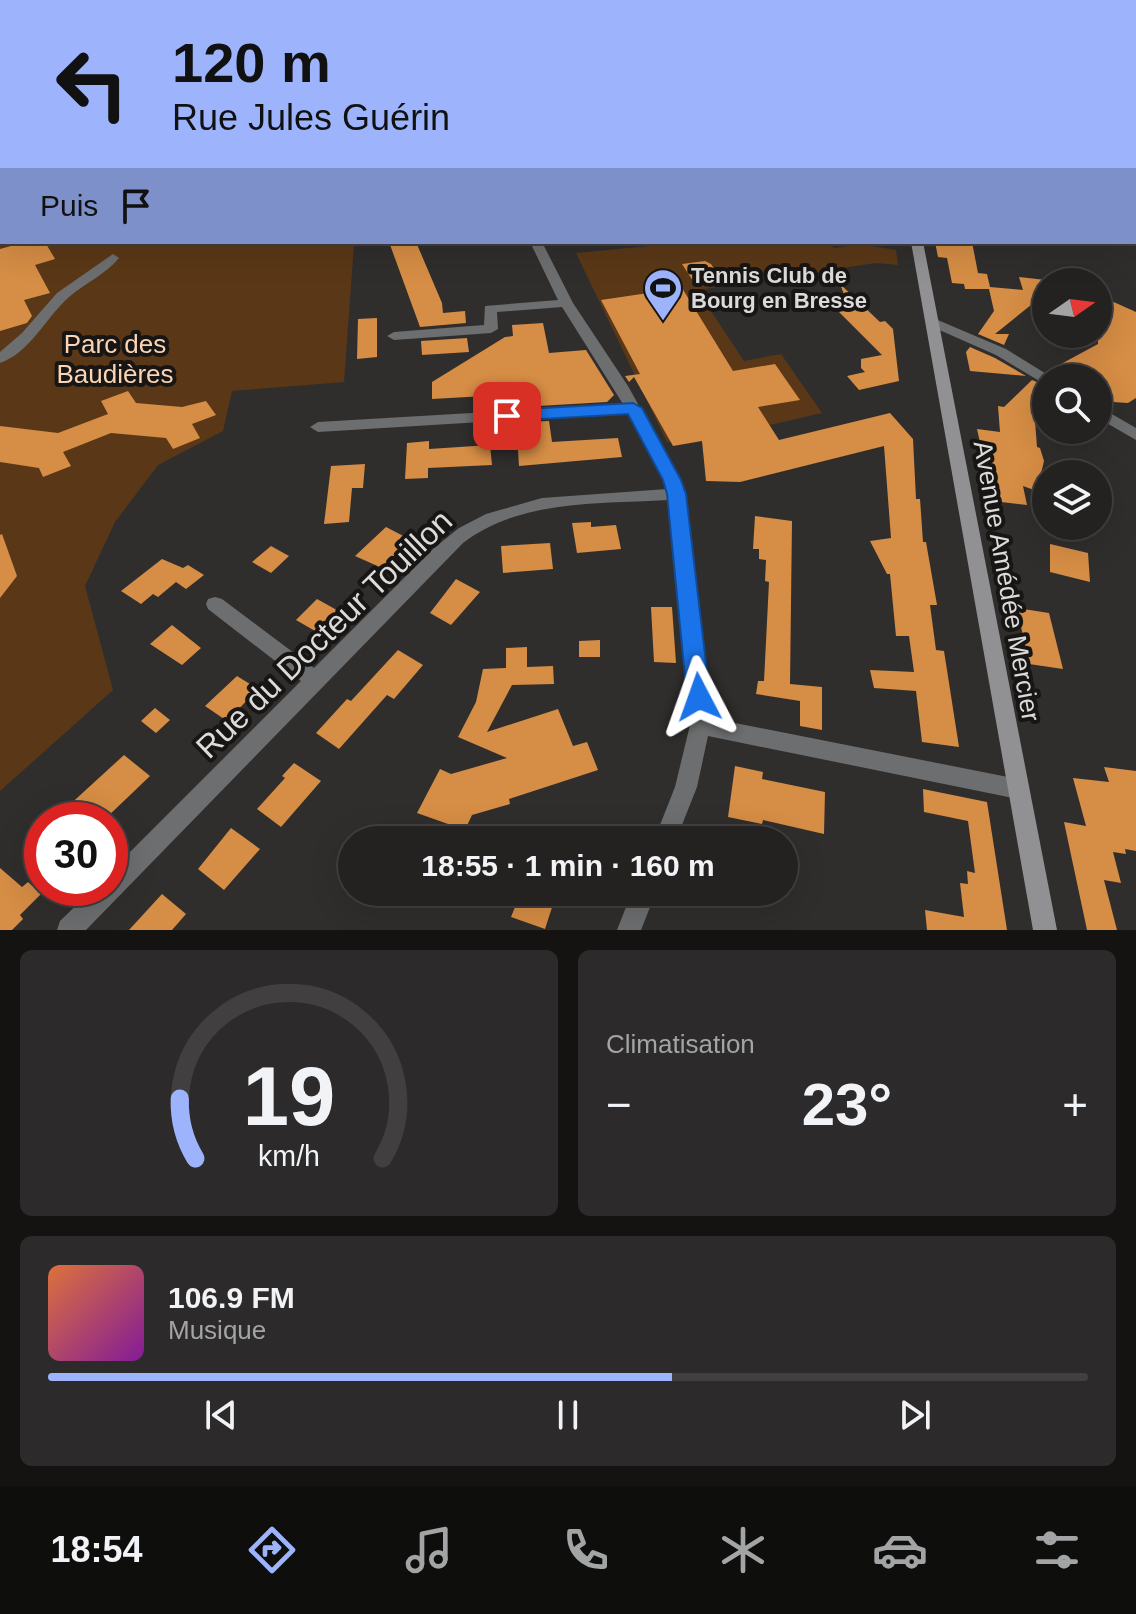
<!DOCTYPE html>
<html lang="fr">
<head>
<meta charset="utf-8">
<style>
  body { margin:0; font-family:Helvetica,sans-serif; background:#2c2a2a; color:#f1f3f6; height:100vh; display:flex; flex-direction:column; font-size:30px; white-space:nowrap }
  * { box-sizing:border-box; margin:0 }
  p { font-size:26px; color:#a3a4a5 }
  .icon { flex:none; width:44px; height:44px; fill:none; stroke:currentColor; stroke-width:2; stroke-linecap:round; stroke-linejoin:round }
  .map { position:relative; height:930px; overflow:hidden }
  .sheet { display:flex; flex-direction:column; gap:20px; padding:20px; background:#141312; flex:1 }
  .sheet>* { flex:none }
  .guide { position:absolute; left:0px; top:0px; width:1136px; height:244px; box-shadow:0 8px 32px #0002,0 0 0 2px #413f3f; background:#9db4fd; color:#111; overflow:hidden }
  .needle { width:52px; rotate:76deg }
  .fabs { position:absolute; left:1032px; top:268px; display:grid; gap:16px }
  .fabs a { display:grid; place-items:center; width:80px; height:80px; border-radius:50%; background:#242221; box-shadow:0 8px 32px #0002,0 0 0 2px #413f3f; font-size:40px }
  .speed { position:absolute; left:24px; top:802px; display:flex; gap:16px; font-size:40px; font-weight:700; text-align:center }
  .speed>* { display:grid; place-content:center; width:104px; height:104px; border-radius:50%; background:#242221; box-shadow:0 8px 32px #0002,0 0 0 2px #413f3f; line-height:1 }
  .speed .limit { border:12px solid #d22; background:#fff; color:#111 }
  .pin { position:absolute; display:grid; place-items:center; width:68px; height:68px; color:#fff; margin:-34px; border-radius:16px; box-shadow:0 4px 12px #0006 }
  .me { position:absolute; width:88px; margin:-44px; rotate:356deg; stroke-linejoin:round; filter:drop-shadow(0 0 6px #0008) }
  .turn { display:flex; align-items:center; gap:28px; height:168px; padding:0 40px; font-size:36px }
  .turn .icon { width:104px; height:104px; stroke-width:2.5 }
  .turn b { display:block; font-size:56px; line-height:68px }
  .then { display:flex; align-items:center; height:76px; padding:0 40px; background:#0003; gap:16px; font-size:30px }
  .big { font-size:60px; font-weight:800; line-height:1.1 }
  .sheet .widget { flex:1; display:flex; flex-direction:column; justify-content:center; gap:12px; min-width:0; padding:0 28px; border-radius:12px; background:#2c2a2a }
  .sheet .dial { align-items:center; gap:0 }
  .dial svg { height:208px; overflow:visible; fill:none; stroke:#413f3f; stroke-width:7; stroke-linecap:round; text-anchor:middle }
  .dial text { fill:#f1f3f6; stroke:none }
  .song { display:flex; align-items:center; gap:24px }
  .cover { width:96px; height:96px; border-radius:12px; background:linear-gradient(135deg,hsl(20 70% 55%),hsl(290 70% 35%)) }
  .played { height:8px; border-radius:4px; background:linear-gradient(90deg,#9db4fd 60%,#413f3f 60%) }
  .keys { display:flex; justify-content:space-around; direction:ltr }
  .heat { display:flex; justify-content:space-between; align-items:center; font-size:44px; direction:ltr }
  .sheet .tiles { flex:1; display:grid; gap:20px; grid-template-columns:1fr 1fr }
  .widget:last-child { grid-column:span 2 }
  .trip { position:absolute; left:338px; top:826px; width:460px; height:80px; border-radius:40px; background:#242221; box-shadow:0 8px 32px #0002,0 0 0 2px #413f3f; font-weight:800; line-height:80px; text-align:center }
  .tabs { display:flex; height:128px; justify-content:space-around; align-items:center; background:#0e0e0d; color:#a3a4a5 }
  .tabs .icon { width:56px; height:56px }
  .tabs .active { color:#9db4fd }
  .tabs b { font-size:36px; color:#f1f3f6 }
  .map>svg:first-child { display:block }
  .green { fill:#5a3817 }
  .building { fill:#d68d45 }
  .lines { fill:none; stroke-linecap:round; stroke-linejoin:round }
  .street { fill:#6d6e6f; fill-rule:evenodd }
  .secondary { fill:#919194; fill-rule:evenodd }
  .primary { fill:#acadb0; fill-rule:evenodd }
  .route { fill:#1a73e8; stroke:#114b97; stroke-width:2 }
  .labels { text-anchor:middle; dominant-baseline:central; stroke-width:8; stroke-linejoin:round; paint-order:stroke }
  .far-poi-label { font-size:22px; font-weight:bold; fill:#dddbda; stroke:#171615; text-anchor:start }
  .park-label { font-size:26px; fill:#fad4b3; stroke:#171615 }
  .street-label { font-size:26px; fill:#dddbda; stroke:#171615 }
  .near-street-label { font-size:32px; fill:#dddbda; stroke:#171615 }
</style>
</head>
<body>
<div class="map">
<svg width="1136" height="930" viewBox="0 0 1136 930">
  <rect width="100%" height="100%" fill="#302e2c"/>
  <path class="green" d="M 0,142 L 2,242 L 354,244 L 344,382 L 232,391 L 223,431 L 158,465 L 115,522 L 85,586 L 113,690 L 0,791 Z
    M 691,242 L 828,242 L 834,248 L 860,244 L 896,250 L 898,265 L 876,263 L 697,290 L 744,361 L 781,354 L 822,413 L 705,440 L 702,436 L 667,442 L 576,253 Z"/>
  <path class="building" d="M 26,242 L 45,242 L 55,259 L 35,265 L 50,293 L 24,300 L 32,316 L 27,323 L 0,331 L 0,249 Z
    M 389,242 L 416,242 L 442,303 L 443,313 L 465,311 L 466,323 L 420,327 Z
    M 935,242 L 972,242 L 978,273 L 987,274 L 990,287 L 1023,290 L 1019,277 L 1046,280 L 1046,293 L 995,334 L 1009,334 L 1004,345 L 978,334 L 994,311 L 989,289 L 965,289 L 964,284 L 952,283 L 947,258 L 938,257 Z
    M 705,261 L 711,264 L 722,281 L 695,284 L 682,264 Z
    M 840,284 L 880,322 L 885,321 L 893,329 L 899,381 L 859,390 L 847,376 L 865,372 L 861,368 L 861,359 L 882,355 L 839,312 L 850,310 Z
    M 682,288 L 733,371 L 775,364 L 800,400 L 758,407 L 779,440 L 890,413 L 913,439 L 916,499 L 920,499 L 923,542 L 926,542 L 937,605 L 930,605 L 936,650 L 944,651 L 959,747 L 922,742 L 916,691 L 874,688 L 870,670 L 914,672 L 909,636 L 896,636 L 890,574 L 887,574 L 870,541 L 891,538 L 884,446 L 740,482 L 706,481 L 702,441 L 673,446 L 634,377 L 629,382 L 625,376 L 640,374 L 601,300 Z
    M 1098,295 L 1136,312 L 1136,398 L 1128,403 L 1098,401 L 1098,378 L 1056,378 L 1048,371 L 1098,344 Z
    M 377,318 L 377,357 L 357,359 L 358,319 Z
    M 543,323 L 549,353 L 586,350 L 614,395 L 607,402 L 486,409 L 485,396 L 432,399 L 432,382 L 505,337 L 513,336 L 512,325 Z
    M 467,338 L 469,352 L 422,355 L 421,341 Z
    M 970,347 L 995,358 L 1026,376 L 970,371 L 966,352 Z
    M 1032,380 L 1046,386 L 1046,401 L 1033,395 L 1037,447 L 1040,448 L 1044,461 L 1040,478 L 1045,494 L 1023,486 L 1027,505 L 993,501 L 977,429 L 1000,432 L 998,406 L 1004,407 Z
    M 128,391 L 136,403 L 182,407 L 206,401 L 216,415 L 192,424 L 200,438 L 173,449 L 166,438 L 111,433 L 63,452 L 71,466 L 43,477 L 39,468 L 0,462 L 0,426 L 58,433 L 108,414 L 101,401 Z
    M 549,421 L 552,442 L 618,438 L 622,457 L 519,466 L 518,450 L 523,450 L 522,442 L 531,442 L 528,422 Z
    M 429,441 L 429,449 L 490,445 L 492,465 L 428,468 L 428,478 L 405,479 L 407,443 Z
    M 365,464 L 363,488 L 352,488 L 349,522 L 324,524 L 331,466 Z
    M 755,516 L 792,521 L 790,684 L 822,687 L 822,730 L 800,726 L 800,701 L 756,694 L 758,681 L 764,681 L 769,582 L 765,581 L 766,560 L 759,559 L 759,549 L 753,549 Z
    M 591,522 L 591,527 L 616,525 L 621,549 L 577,553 L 572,523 Z
    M 386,527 L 411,540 L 382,568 L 355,556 Z
    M 2,534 L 17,576 L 0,598 L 0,535 Z
    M 550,543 L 553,569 L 503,573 L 501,546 Z
    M 1050,544 L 1088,553 L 1090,582 L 1050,572 Z
    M 271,546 L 289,556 L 271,573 L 252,562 Z
    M 162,559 L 183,568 L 188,565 L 204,575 L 186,589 L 176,582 L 158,597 L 153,594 L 141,604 L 121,591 Z
    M 456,579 L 480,592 L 451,625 L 430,613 Z
    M 317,599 L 344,614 L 322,635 L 296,620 Z
    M 651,607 L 672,607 L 676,663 L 654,662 Z
    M 1017,608 L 1049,613 L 1063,669 L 1029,664 Z
    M 172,625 L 201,648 L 182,665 L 150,644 Z
    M 600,640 L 600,657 L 579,657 L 579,641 Z
    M 527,647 L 527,667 L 553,666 L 554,684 L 512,685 L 487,732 L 558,709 L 573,746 L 587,742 L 598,770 L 509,799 L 510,804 L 472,815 L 465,830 L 417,813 L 440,769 L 451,774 L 507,758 L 458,737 L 476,702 L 483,669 L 506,668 L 506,648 Z
    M 398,650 L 423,665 L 394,699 L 387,695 L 339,749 L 316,733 L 347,699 L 351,701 Z
    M 237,676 L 258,689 L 227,721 L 205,706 Z
    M 155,708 L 170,720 L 156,733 L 141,721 Z
    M 124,755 L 150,776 L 104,820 L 53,820 Z
    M 294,763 L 321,781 L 281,827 L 257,809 L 285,778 L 282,776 Z
    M 735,766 L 763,772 L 762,779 L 825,792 L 824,834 L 763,820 L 762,824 L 728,817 Z
    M 1104,767 L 1136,771 L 1136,851 L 1125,849 L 1126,854 L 1113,852 L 1121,883 L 1104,880 L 1117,930 L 1087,930 L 1064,822 L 1086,826 L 1073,778 L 1109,782 Z
    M 923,789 L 987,802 L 1007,930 L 927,930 L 925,910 L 964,917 L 960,883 L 968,884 L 967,871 L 975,873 L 968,821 L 924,812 Z
    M 231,828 L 260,849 L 224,890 L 198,869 Z
    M 0,868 L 22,887 L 28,882 L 41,894 L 20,915 L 23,919 L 12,930 L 0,930 Z
    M 521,892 L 557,892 L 545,929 L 511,917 Z
    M 162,894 L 186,914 L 172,930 L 129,930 Z"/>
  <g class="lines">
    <path class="street" d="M 321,0 L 331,0 L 332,1 L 324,2 Z
      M 835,0 L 845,0 L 847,2 L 837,2 Z
      M 0,13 L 2,13 L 2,17 L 0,17 Z
      M 0,186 L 2,186 L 2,192 L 0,192 Z
      M 530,242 L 542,242 L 573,303 L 628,386 L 680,480 L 685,494 L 707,668 L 710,718 L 1018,779 L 1026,782 L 1029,789 L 1026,796 L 1018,799 L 708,736 L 697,787 L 676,840 L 654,840 L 675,787 L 690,725 L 687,668 L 669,500 C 601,504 520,499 463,543 L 86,930 L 57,930 L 60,921 L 94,888 L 110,888 L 110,872 L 301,681 L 208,609 L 206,604 L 208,599 L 215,597 L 222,599 L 314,668 L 434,548 L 459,528 L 486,514 L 542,498 L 667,489 L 628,413 L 318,432 L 310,427 L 318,422 L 623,404 L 562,307 L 497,312 L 498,329 L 491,333 L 394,340 L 387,336 L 394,332 L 484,325 L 485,306 L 558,300 Z
      M 113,254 L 119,258 C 105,275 85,283 69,297 C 46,317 30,353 0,363 L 0,352 L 22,333 L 57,293 Z
      M 933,318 L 1006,349 L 1053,378 L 1046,378 L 1046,383 L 1041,382 L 996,355 L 928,325 L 926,322 Z
      M 1098,406 L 1136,428 L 1136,440 L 1098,418 Z
      M 632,892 L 656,892 L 641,930 L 617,930 Z"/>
    <path class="secondary" d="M 711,0 L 720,0 L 722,2 L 713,2 Z
      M 917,0 L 928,0 L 931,2 L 920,2 Z
      M 0,72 L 2,72 L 2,78 L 0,78 Z
      M 1134,76 L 1136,77 L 1136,83 L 1134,82 Z
      M 911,242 L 923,242 L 1057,930 L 1033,930 Z"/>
    <path class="primary" d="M 23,0 L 34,0 L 36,2 L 25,2 Z
      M 1134,153 L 1136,153 L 1136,161 L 1134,161 Z"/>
  </g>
  <path class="route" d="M 633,403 L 642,408 L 681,480 L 686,494 L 710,697 L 707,704 L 699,707 L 691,704 L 687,697 L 667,494 L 663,480 L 628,414 L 507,421 L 498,416 L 507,410 Z"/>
  <defs>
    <g id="stadium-pin" transform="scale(2)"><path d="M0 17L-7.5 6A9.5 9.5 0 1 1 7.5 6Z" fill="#9db4fd" stroke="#171615"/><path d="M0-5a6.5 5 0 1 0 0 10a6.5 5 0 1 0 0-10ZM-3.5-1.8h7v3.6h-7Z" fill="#111"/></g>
  </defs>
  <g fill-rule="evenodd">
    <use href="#stadium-pin" x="663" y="288"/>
  </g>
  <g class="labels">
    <g class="far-poi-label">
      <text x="691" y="275">Tennis Club de<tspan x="691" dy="25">Bourg en Bresse</tspan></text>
    </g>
    <g class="park-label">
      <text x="115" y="344">Parc des<tspan x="115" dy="30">Baudières</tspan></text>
    </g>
    <g class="street-label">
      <text transform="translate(1007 581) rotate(80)">Avenue Amédée Mercier</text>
    </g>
    <g class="near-street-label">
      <text transform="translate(324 634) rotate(-44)">Rue du Docteur Touillon</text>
    </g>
  </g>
</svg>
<div class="fabs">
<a><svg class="needle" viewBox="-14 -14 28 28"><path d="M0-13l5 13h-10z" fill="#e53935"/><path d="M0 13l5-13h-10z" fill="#a3a4a5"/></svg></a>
<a><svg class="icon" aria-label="search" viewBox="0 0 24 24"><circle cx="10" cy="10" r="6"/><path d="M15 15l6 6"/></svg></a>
<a><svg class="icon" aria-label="layers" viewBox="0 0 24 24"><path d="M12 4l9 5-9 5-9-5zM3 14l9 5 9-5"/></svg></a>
</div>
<div class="speed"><div class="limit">30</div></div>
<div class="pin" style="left:507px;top:416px;background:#d93025"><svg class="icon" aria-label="arrive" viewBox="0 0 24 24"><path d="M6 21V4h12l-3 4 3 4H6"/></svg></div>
<svg class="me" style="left:699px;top:697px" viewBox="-20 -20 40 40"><path d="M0-17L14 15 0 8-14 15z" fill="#1a73e8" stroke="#fff" stroke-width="4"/></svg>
<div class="trip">18:55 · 1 min · 160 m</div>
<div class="guide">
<div class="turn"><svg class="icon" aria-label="left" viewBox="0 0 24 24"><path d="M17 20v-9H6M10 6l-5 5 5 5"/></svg><div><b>120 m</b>Rue Jules Guérin</div></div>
<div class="then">Puis<svg class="icon" aria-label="arrive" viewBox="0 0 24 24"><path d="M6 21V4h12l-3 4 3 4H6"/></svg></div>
</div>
</div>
<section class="sheet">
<div class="tiles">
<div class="widget dial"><svg viewBox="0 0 100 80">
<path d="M14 69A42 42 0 1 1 86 69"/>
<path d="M14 69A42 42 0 0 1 8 46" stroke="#9db4fd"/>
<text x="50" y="56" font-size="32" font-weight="700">19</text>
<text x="50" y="72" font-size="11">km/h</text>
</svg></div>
<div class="widget"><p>Climatisation</p>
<div class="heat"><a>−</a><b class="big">23°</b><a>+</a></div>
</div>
<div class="widget">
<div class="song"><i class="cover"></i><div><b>106.9 FM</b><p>Musique</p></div></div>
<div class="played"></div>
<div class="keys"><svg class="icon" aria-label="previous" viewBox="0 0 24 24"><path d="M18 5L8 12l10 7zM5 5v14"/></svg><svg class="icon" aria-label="pause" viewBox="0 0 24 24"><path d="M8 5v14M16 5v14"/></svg><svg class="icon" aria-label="next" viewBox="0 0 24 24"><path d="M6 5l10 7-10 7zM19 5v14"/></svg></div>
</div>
</div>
</section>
<nav class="tabs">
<b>18:54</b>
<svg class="icon active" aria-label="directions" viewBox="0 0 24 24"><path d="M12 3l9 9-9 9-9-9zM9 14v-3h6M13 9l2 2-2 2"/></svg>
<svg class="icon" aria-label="music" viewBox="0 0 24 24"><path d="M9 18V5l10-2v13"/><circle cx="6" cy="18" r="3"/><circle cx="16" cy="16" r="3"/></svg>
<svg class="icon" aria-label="phone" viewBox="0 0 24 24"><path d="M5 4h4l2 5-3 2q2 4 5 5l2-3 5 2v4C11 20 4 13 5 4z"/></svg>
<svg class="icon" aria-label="climate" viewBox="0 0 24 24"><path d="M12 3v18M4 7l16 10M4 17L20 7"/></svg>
<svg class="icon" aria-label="car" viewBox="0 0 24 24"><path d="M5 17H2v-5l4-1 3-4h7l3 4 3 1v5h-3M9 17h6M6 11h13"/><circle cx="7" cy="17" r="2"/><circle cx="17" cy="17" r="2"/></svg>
<svg class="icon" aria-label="filters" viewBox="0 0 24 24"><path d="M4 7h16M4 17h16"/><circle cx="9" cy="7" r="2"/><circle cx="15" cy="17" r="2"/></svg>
</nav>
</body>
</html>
